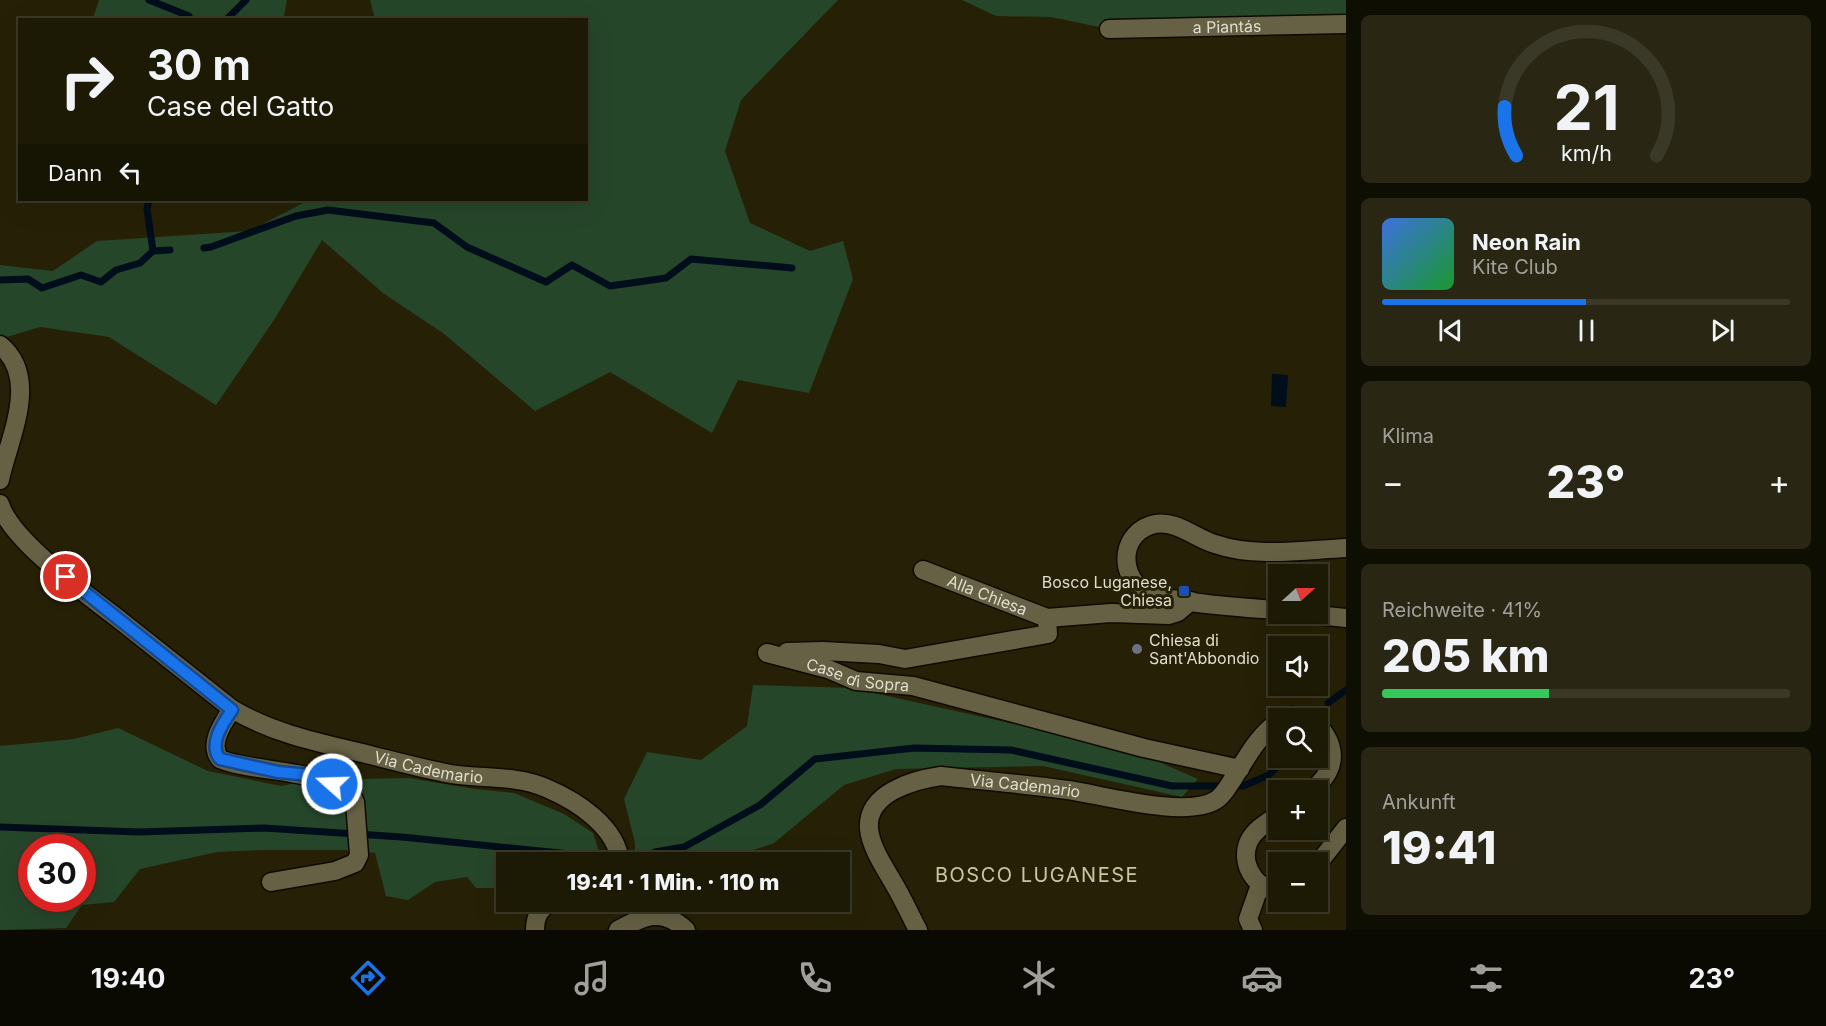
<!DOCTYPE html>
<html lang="de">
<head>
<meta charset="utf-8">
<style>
  body { margin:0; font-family:Inter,sans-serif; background:#292613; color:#f1f3f6; height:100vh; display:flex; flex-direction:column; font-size:22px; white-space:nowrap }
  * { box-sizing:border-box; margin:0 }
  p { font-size:20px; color:#a0a09a }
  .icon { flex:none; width:33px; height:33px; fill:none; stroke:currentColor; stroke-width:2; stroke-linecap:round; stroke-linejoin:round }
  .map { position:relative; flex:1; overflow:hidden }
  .sheet { display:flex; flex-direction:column; gap:15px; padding:15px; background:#0f0e02; width:480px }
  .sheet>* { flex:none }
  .top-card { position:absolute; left:18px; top:18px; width:570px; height:183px; border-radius:0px; box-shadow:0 6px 24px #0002,0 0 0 2px #3a3826; background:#1c1904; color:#f1f3f6; overflow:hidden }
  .needle { width:39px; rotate:69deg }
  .controls { position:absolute; left:1268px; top:564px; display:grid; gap:12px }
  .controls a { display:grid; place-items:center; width:60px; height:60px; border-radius:0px; background:#1c1904; box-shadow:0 6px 24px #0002,0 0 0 2px #3a3826; font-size:30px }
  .speed { position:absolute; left:18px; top:834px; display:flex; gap:12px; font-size:30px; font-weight:700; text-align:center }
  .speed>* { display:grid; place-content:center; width:78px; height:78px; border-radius:50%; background:#1c1904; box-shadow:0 6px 24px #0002,0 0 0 2px #3a3826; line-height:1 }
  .speed .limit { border:9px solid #d22; background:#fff; color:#111 }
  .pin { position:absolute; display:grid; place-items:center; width:51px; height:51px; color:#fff; margin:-26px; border:3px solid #fff; border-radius:50%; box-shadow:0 2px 6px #0007 }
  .me { position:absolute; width:66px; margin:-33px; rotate:290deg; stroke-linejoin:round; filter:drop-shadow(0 0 4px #0008) }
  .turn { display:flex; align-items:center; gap:21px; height:126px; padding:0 30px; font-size:27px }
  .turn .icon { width:78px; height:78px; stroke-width:2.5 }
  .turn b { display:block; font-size:42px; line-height:51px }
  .then { display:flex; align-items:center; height:57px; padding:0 30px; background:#0003; gap:12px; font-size:22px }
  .big { font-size:45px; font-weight:800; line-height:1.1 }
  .sheet .tile { flex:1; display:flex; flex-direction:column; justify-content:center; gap:9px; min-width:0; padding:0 21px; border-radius:9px; background:#292613 }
  .sheet .dial { align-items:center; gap:0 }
  .dial svg { height:156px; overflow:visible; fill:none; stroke:#3a3826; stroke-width:7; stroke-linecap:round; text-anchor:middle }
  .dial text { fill:#f1f3f6; stroke:none }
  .song { display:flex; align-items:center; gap:18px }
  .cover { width:72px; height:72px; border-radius:9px; background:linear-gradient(135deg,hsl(220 70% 55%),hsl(130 70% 35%)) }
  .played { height:6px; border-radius:3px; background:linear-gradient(90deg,#1a73e8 50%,#3a3826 50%) }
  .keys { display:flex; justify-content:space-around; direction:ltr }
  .heat { display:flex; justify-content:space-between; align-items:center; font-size:33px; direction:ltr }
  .charge { height:9px; border-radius:4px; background:linear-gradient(90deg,#34c759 41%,#3a3826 0) }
  .trip { position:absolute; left:496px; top:852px; width:354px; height:60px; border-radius:0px; background:#1c1904; box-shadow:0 6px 24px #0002,0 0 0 2px #3a3826; font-weight:800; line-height:60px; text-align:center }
  .tabs { display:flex; height:96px; justify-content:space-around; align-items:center; background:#0b0a02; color:#a0a09a }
  .tabs .icon { width:42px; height:42px }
  .tabs .active { color:#1a73e8 }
  .tabs b { font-size:27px; color:#f1f3f6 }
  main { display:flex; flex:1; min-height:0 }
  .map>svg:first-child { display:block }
  .green { fill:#26462a; fill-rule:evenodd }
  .water { fill:#000d1a }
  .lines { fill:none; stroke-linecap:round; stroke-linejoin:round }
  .stream { stroke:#000d1a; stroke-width:7 }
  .minor-casing { stroke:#0f0a00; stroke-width:21 }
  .minor { stroke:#666144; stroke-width:18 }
  .route-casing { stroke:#114b97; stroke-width:15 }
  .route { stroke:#1a73e8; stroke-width:10 }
  .transit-dot { fill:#1a4fb4; stroke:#262106; stroke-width:2 }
  .worship-dot { fill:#6b7280; stroke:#262106; stroke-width:2 }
  .labels { text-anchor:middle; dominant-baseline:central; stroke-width:6; stroke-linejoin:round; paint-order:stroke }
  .street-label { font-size:16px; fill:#dfddcd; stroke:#262106 }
  .poi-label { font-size:16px; fill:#dfddcd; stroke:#262106; text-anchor:end }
  .quarter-label { font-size:20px; letter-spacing:1.5px; fill:#cbc5a5; stroke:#262106 }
</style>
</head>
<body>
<main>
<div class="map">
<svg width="1346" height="930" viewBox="0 0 1346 930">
  <rect width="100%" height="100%" fill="#262106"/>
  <path class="green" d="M 99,0 L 287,0 L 284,16 L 274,19 L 93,19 Z
    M 370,0 L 838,0 L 741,100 L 725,151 L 750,223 L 810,251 L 843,241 L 853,279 L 809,393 L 738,380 L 712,433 L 610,372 L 535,411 L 443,333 L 383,293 L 322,240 L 274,320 L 216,405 L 109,337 L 40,327 L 0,339 L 0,265 L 53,271 L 97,241 L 249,231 L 309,200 L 586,200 L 586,20 L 375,19 Z
    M 962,0 L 1346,0 L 1346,24 L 1109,29 L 1051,17 L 996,16 Z
    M 753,685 L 851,688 L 1097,742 L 1143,755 L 1198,779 L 1182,797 L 1043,766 L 896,769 L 844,785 L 774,843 L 719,862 L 635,862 L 635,843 L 624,799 L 647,752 L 701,760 L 747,726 Z
    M 118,728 L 208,771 L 281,786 L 310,780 L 409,778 L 475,789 L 514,793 L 564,814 L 593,833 L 600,855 L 597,862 L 507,862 L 507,888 L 476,888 L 467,877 L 435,882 L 408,900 L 386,896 L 375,853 L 344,850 L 260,850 L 217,852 L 140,869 L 114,902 L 82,905 L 66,928 L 0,930 L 0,746 L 74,739 ZM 32,848 L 82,848 L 82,898 L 32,898 Z"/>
  <path class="water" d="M 1272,374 L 1288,375 L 1286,407 L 1271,406 Z"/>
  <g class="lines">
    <path class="stream" d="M 149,0 L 189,16 L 188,20
      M 226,20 L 246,0
      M 204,248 L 211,247 L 296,216 L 328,210 L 434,223 L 467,247 L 546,282 L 572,265 L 610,286 L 666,278 L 691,259 L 792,268
      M 153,251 L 170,250
      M 0,280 L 28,279 L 42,288 L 81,275 L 101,282 L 116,270 L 140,263 L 153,251 L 147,209 L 149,200
      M 1328,703 L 1346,690
      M 0,827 L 139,832 L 264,828 L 402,837 L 590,856
      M 655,852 L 684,847 L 760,805 L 815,759 L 914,748 L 1011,750 L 1172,786 L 1243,786 L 1269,775 L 1286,758"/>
    <g class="minor-casing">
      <g id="minor">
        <path id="s1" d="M 1109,29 L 1346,24"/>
        <path d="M 0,345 C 41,378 8,440 0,480"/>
        <path id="s2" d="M 0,504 C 11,541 89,596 121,621 C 158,650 195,680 232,709 C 274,734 320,743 366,754 C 394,761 423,769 451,774 C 482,779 517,775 546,788 C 577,801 617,827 620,862"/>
        <path id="s3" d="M 923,570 L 1047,618 L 1111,613 L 1169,615 L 1178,612 L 1191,601"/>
        <path d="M 1278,610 C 1251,608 1162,603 1143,590 C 1117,572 1122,531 1155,524 C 1176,520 1195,538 1215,544 C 1255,558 1304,550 1346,548"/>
        <path d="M 1308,614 L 1346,618"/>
        <path d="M 787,652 L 823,651 L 879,654 L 905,659 L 1048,634 L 1047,618"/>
        <path id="s4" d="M 767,653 L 828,669 L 856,681 L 913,686 L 1144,748 L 1240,769"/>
        <path d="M 232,709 C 223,723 208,744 220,759 C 250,773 342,769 355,802 L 359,855 L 355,863 L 335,871 L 271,882"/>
        <path d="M 1284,718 L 1291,716 L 1307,718"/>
        <path d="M 1312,790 C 1336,771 1339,748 1317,724"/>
        <path d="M 1278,815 C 1268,822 1255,829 1249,841 C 1239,863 1255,889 1278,891"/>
        <path d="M 1317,865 L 1346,828"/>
        <path d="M 535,930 C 535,916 540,907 553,902"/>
        <path d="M 618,930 C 644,916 662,907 686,930"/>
        <path id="s5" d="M 918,930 C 910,915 903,899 894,884 C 885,868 871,848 869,829 C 866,793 913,780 941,776 C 983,781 1026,784 1068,790 C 1103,795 1186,819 1216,800 C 1224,795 1228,786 1233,779 C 1246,759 1258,735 1278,722"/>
        <path d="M 1253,930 L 1248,919 L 1260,885"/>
      </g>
    </g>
    <use href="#minor" class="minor"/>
  </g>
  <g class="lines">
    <g class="route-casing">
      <path id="route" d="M 66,577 L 232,710 C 223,723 208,744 220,759 L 278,772 L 310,775 L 332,784"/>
    </g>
    <use href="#route" class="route"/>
  </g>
  <rect class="transit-dot" x="1178" y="585" width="12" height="12" rx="3"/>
  <circle class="worship-dot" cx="1137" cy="649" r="6"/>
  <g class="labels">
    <g class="street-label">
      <text stroke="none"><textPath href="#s1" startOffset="118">a Piantás</textPath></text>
      <text stroke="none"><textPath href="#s3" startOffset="69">Alla Chiesa</textPath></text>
      <text stroke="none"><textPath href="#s4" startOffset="94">Case di Sopra</textPath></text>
      <text stroke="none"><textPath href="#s2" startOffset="518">Via Cademario</textPath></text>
      <text stroke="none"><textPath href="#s5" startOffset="296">Via Cademario</textPath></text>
    </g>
    <g class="poi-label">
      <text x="1172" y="582">Bosco Luganese,<tspan x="1172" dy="18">Chiesa</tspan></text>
      <text x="1149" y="640" text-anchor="start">Chiesa di<tspan x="1149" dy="18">Sant'Abbondio</tspan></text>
    </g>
    <g class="quarter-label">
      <text x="1037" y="875">BOSCO LUGANESE</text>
    </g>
  </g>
</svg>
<div class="controls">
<a><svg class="needle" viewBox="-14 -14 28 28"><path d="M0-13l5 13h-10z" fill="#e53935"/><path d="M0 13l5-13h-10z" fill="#a0a09a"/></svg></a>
<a><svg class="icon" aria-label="sound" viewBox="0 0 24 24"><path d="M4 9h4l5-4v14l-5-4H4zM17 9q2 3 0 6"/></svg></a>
<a><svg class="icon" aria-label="search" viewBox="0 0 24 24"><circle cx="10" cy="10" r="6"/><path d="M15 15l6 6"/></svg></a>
<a>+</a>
<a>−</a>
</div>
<div class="speed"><div class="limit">30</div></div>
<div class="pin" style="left:66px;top:577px;background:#d93025"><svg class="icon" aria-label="arrive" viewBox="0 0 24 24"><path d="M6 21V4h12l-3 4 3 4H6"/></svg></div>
<svg class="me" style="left:332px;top:784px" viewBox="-20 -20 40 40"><circle r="17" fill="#1a73e8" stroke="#fff" stroke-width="3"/><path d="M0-11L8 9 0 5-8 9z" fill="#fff"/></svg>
<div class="trip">19:41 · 1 Min. · 110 m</div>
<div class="top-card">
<div class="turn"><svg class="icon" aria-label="right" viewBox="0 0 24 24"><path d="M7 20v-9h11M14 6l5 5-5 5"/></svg><div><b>30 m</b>Case del Gatto</div></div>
<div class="then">Dann<svg class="icon" aria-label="left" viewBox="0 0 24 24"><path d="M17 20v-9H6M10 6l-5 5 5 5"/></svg></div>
</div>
</div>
<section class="sheet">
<div class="tile dial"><svg viewBox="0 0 100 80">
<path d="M14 69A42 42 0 1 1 86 69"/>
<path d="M14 69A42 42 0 0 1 8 44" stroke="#1a73e8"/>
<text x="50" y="56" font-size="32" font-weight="700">21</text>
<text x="50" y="72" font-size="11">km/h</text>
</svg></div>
<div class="tile">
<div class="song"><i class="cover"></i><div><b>Neon Rain</b><p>Kite Club</p></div></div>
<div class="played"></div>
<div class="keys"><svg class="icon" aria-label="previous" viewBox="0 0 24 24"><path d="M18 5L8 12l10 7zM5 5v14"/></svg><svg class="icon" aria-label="pause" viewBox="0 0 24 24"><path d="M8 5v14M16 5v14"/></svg><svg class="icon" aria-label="next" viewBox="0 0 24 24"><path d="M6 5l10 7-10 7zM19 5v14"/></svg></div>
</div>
<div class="tile"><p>Klima</p>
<div class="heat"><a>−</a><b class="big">23°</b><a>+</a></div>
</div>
<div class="tile"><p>Reichweite · 41%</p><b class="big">205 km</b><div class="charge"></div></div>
<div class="tile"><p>Ankunft</p><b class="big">19:41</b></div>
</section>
</main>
<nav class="tabs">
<b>19:40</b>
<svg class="icon active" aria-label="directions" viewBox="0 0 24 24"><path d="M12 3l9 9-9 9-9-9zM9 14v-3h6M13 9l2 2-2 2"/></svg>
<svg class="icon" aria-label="music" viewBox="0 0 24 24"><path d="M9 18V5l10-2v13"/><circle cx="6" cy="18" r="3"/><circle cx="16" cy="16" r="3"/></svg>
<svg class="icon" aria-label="phone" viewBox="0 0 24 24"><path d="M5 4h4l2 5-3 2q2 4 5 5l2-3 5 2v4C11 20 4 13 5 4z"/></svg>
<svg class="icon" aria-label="climate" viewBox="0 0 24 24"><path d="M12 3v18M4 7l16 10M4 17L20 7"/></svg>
<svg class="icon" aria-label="car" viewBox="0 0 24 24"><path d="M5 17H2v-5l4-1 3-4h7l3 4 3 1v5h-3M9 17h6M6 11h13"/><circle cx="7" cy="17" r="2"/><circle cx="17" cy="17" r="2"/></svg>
<svg class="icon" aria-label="filters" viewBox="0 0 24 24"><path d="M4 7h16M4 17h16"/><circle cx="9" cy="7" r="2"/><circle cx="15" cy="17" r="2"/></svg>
<b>23°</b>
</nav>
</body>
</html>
